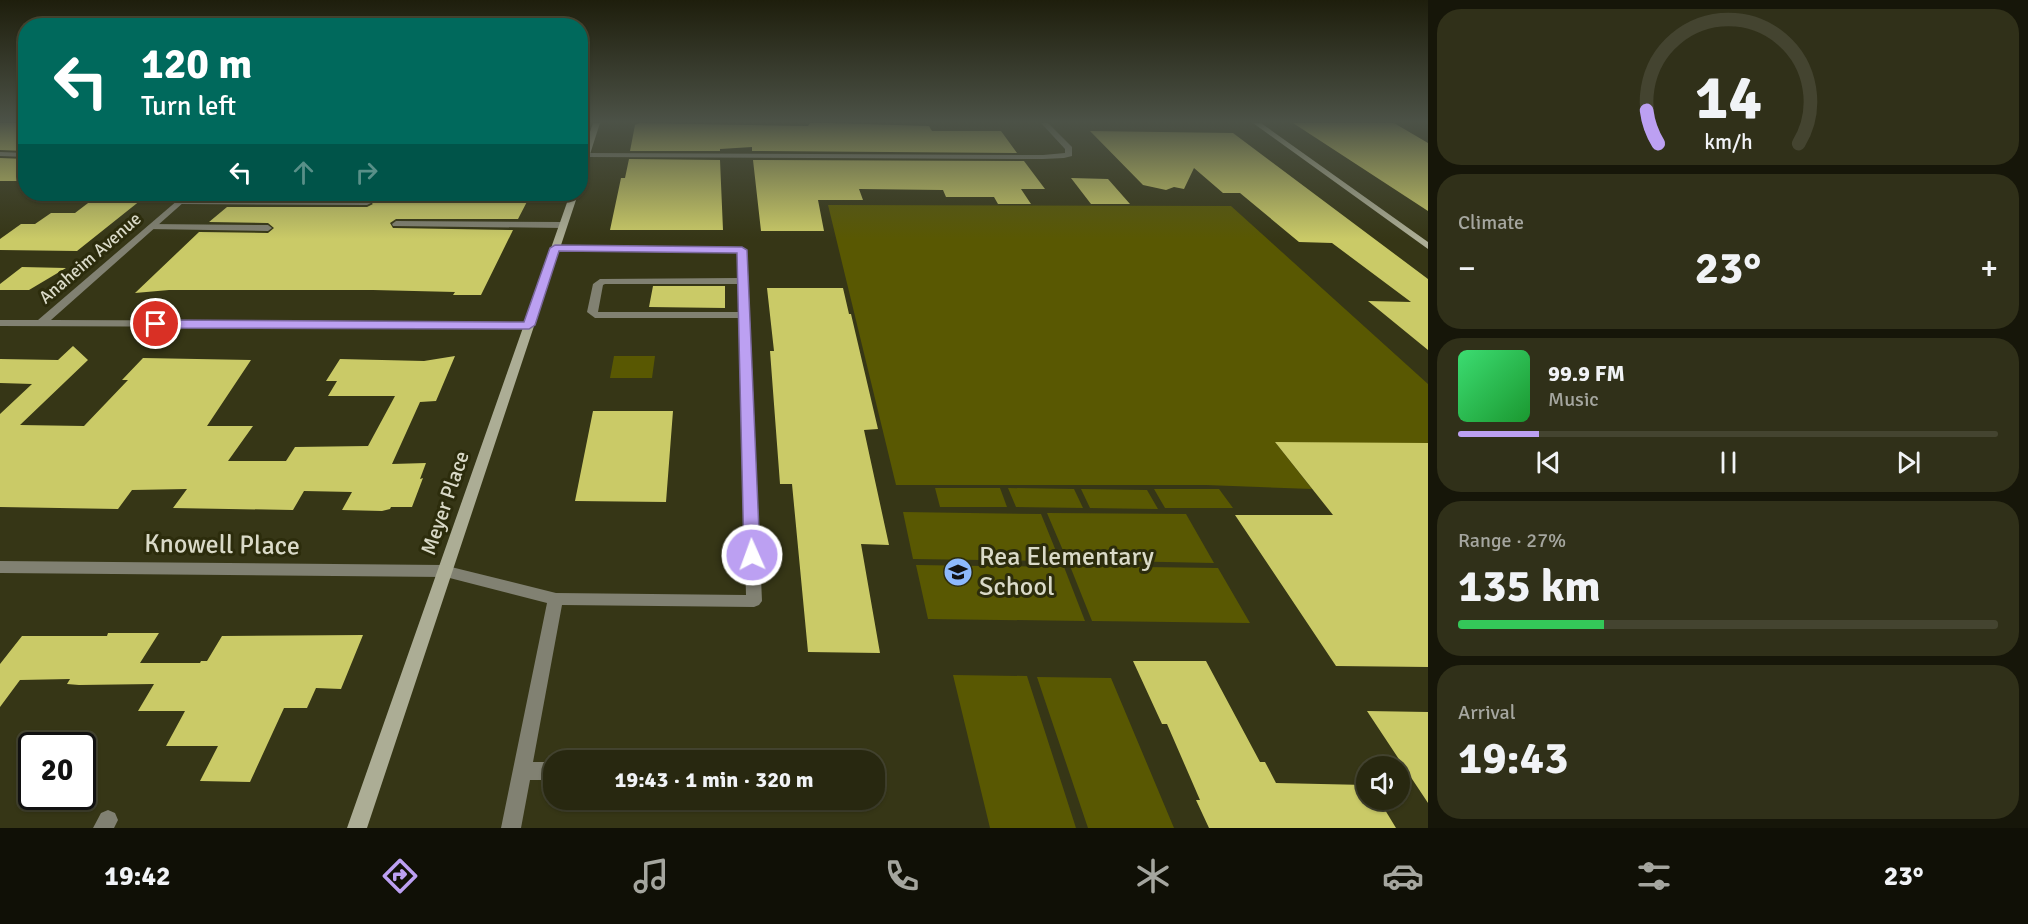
<!DOCTYPE html>
<html lang="en">
<head>
<meta charset="utf-8">
<style>
  body { margin:0; font-family:Signika,sans-serif; background:#303019; color:#f1f3f6; height:100vh; display:flex; flex-direction:column; font-size:22px; white-space:nowrap }
  * { box-sizing:border-box; margin:0 }
  p { font-size:20px; color:#a5a69f }
  .icon { flex:none; width:33px; height:33px; fill:none; stroke:currentColor; stroke-width:2; stroke-linecap:round; stroke-linejoin:round }
  .map { position:relative; flex:1; overflow:hidden }
  .side { display:flex; flex-direction:column; gap:9px; padding:9px; background:#161609; width:600px }
  .side>* { flex:none }
  .top-card { position:absolute; left:18px; top:18px; width:570px; height:183px; border-radius:24px; box-shadow:0 2px 4px #0004,0 0 0 2px #444430; background:#00695c; color:#fff; overflow:hidden }
  .buttons { position:absolute; left:1356px; top:756px; display:grid; gap:12px }
  .buttons a { display:grid; place-items:center; width:54px; height:54px; border-radius:50%; background:#282810; box-shadow:0 2px 4px #0004,0 0 0 2px #444430; font-size:30px }
  .speed { position:absolute; left:18px; top:732px; display:flex; gap:12px; font-size:30px; font-weight:700; text-align:center }
  .speed>* { display:grid; place-content:center; width:78px; height:78px; border-radius:50%; background:#282810; box-shadow:0 2px 4px #0004,0 0 0 2px #444430; line-height:1 }
  .speed .limit { border:3px solid #111; border-radius:9px; background:#fff; color:#111 }
  .pin { position:absolute; display:grid; place-items:center; width:51px; height:51px; color:#fff; margin:-26px; border:3px solid #fff; border-radius:50%; box-shadow:0 2px 6px #0007 }
  .me { position:absolute; width:66px; margin:-33px; rotate:358deg; stroke-linejoin:round; filter:drop-shadow(0 0 4px #0008) }
  .turn { display:flex; align-items:center; gap:21px; height:126px; padding:0 24px; font-size:27px }
  .turn .icon { width:78px; height:78px; stroke-width:2.5 }
  .turn b { display:block; font-size:42px; line-height:51px }
  .lanes { display:flex; align-items:center; height:57px; padding:0 24px; background:#0003; justify-content:center; gap:30px; direction:ltr }
  .lanes .off { opacity:.35 }
  .big { font-size:45px; font-weight:700; line-height:1.1 }
  .side .card { flex:1; display:flex; flex-direction:column; justify-content:center; gap:9px; min-width:0; padding:0 21px; border-radius:24px; background:#303019 }
  .side .dial { align-items:center; gap:0 }
  .dial svg { height:156px; overflow:visible; fill:none; stroke:#444430; stroke-width:7; stroke-linecap:round; text-anchor:middle }
  .dial text { fill:#f1f3f6; stroke:none }
  .song { display:flex; align-items:center; gap:18px }
  .cover { width:72px; height:72px; border-radius:9px; background:linear-gradient(135deg,hsl(140 70% 55%),hsl(130 70% 35%)) }
  .played { height:6px; border-radius:3px; background:linear-gradient(90deg,#bca0f2 15%,#444430 15%) }
  .keys { display:flex; justify-content:space-around; direction:ltr }
  .heat { display:flex; justify-content:space-between; align-items:center; font-size:33px; direction:ltr }
  .charge { height:9px; border-radius:4px; background:linear-gradient(90deg,#34c759 27%,#444430 0) }
  .trip { position:absolute; left:543px; top:750px; width:342px; height:60px; border-radius:24px; background:#282810; box-shadow:0 2px 4px #0004,0 0 0 2px #444430; font-weight:700; line-height:60px; text-align:center }
  .tabs { display:flex; height:96px; justify-content:space-around; align-items:center; background:#101006; color:#a5a69f }
  .tabs .icon { width:42px; height:42px }
  .tabs .active { color:#bca0f2 }
  .tabs b { font-size:27px; color:#f1f3f6 }
  main { display:flex; flex:1; min-height:0 }
  .map>svg:first-child { display:block }
  .green { fill:#595802 }
  .building { fill:#caca67 }
  .lines { fill:none; stroke-linecap:round; stroke-linejoin:round }
  .lane { fill:#818172; fill-rule:evenodd }
  .street { fill:#818172; fill-rule:evenodd }
  .secondary { fill:#acad95; fill-rule:evenodd }
  .route { fill:#bca0f2; stroke:#7a689d; stroke-width:1.5 }
  .labels { text-anchor:middle; dominant-baseline:central; stroke-width:6; stroke-linejoin:round; paint-order:stroke }
  .far-street-label { font-size:18px; fill:#dadac8; stroke:#2c2c0c }
  .street-label { font-size:21px; fill:#dadac8; stroke:#2c2c0c }
  .near-street-label { font-size:26px; fill:#dadac8; stroke:#2c2c0c }
  .near-poi-label { font-size:26px; fill:#dadac8; stroke:#2c2c0c; text-anchor:start }
</style>
</head>
<body>
<main>
<div class="map">
<svg width="1428" height="828" viewBox="0 0 1428 828">
  <rect width="100%" height="100%" fill="#363616"/>
  <path class="green" d="M 828,205 L 1231,206 L 1428,384 L 1428,445 L 1275,442 L 1312,489 L 1206,485 L 896,485 Z
    M 614,356 L 655,356 L 652,378 L 610,378 Z
    M 935,488 L 1000,488 L 1007,507 L 940,507 Z
    M 1008,488 L 1074,489 L 1083,508 L 1016,507 Z
    M 1081,489 L 1147,490 L 1158,509 L 1090,508 Z
    M 1154,489 L 1219,489 L 1233,508 L 1165,508 Z
    M 903,512 L 1041,514 L 1060,561 L 913,559 Z
    M 1047,513 L 1186,514 L 1214,563 L 1067,560 Z
    M 916,565 L 1064,567 L 1085,621 L 928,619 Z
    M 1070,566 L 1218,568 L 1250,623 L 1092,621 Z
    M 953,675 L 1027,676 L 1076,828 L 990,828 Z
    M 1037,677 L 1111,678 L 1174,828 L 1088,828 Z"/>
  <path class="building" d="M 0,123 L 26,123 L 26,151 L 0,150 Z
    M 639,123 L 808,126 L 810,123 L 831,123 L 929,126 L 932,131 L 1001,131 L 1017,153 L 752,151 L 752,147 L 720,149 L 720,151 L 630,151 L 635,125 Z
    M 1293,123 L 1394,123 L 1428,143 L 1428,211 Z
    M 1090,131 L 1233,133 L 1428,279 L 1428,350 L 1368,301 L 1411,302 L 1332,243 L 1299,242 L 1240,193 L 1223,193 L 1194,168 L 1184,189 L 1174,187 L 1166,190 L 1143,185 Z
    M 0,158 L 26,159 L 26,181 L 0,181 Z
    M 629,159 L 720,160 L 723,230 L 610,230 L 621,178 L 625,178 Z
    M 753,160 L 1024,161 L 1045,189 L 1021,189 L 1031,204 L 998,204 L 994,197 L 946,197 L 943,190 L 859,189 L 863,200 L 818,200 L 824,231 L 761,231 Z
    M 1071,178 L 1108,179 L 1130,204 L 1091,204 Z
    M 241,194 L 531,194 L 518,219 L 396,219 L 390,223 L 393,228 L 513,230 L 481,295 L 453,295 L 455,292 L 373,290 L 169,290 L 135,293 L 199,232 L 268,233 L 274,228 L 268,223 L 209,222 L 227,207 L 367,207 L 373,204 L 367,199 L 236,198 Z
    M 92,200 L 141,200 L 77,251 L 0,250 L 0,239 L 21,224 L 35,224 L 51,213 L 75,213 Z
    M 22,267 L 66,268 L 29,290 L 0,290 L 0,284 Z
    M 653,286 L 725,286 L 725,308 L 649,307 Z
    M 767,288 L 843,288 L 849,314 L 851,314 L 878,429 L 864,430 L 889,545 L 861,544 L 880,653 L 808,652 L 792,484 L 780,484 L 770,351 L 774,351 Z
    M 73,346 L 88,360 L 20,425 L 84,426 L 128,380 L 122,380 L 143,358 L 251,360 L 207,426 L 253,426 L 228,461 L 286,461 L 295,447 L 368,446 L 395,396 L 328,396 L 337,381 L 326,381 L 340,359 L 424,361 L 455,356 L 436,401 L 420,402 L 392,464 L 426,463 L 420,479 L 423,478 L 412,507 L 391,507 L 390,509 L 382,511 L 342,510 L 352,492 L 304,491 L 293,510 L 173,508 L 187,489 L 132,490 L 118,509 L 0,507 L 0,414 L 32,384 L 0,383 L 0,359 L 58,360 Z
    M 593,411 L 673,411 L 666,502 L 575,501 Z
    M 1275,442 L 1428,443 L 1428,667 L 1336,666 L 1235,515 L 1333,515 Z
    M 108,633 L 159,633 L 140,663 L 200,663 L 201,661 L 207,661 L 222,636 L 363,635 L 341,689 L 316,688 L 307,708 L 284,708 L 250,782 L 200,781 L 218,746 L 166,746 L 185,711 L 138,711 L 154,684 L 79,685 L 67,684 L 70,679 L 20,680 L 0,707 L 0,664 L 22,636 L 107,636 Z
    M 1133,661 L 1206,661 L 1260,762 L 1265,762 L 1276,783 L 1366,785 L 1366,800 L 1379,800 L 1396,828 L 1209,828 L 1196,800 L 1200,800 L 1167,724 L 1162,724 Z
    M 1367,711 L 1428,712 L 1428,803 Z"/>
  <g class="lines">
    <path class="lane" d="M 176,200 L 367,201 L 371,203 L 367,205 L 179,204 L 175,202 Z
      M 396,221 L 563,222 L 567,225 L 563,228 L 393,226 L 392,224 Z
      M 151,224 L 268,225 L 272,228 L 268,231 L 148,229 L 147,227 Z
      M 555,245 L 742,247 L 747,250 L 762,601 L 759,605 L 754,607 L 562,605 L 533,762 L 554,762 L 554,780 L 530,780 L 521,828 L 501,828 L 547,603 L 438,575 L 436,571 L 438,567 L 443,565 L 556,593 L 746,595 L 739,318 L 595,318 L 587,312 L 593,284 L 600,279 L 738,278 L 738,253 L 552,250 L 552,246 ZM 605,284 L 738,284 L 739,312 L 598,312 L 603,285 Z
      M 108,810 L 115,813 L 118,820 L 114,828 L 93,828 L 101,813 Z"/>
    <path class="street" d="M 1041,123 L 1048,123 L 1072,147 L 1072,156 L 1064,158 L 1043,159 L 587,157 L 583,155 L 587,153 L 1043,155 L 1065,153 L 1065,149 Z
      M 0,152 L 26,153 L 26,157 L 0,156 Z
      M 185,194 L 193,194 L 51,320 L 529,322 L 534,325 L 529,328 L 0,326 L 0,320 L 38,320 Z
      M 0,561 L 443,565 L 448,567 L 450,571 L 448,575 L 443,577 L 0,573 Z"/>
    <path class="secondary" d="M 593,123 L 600,123 L 584,173 L 580,175 L 580,161 Z
      M 1253,123 L 1261,123 L 1428,242 L 1428,249 Z
      M 570,194 L 578,194 L 367,828 L 347,828 Z"/>
  </g>
  <linearGradient id="sky" x2="0" y2="1"><stop stop-color="#1e1e0c"/><stop offset="0.51" stop-color="#4c5247"/><stop offset="1" stop-color="#4c5247" stop-opacity="0"/></linearGradient>
  <rect width="1428" height="239" fill="url(#sky)"/>
  <path class="route" d="M 555,245 L 742,247 L 747,250 L 760,555 L 758,560 L 752,562 L 746,560 L 744,555 L 737,253 L 559,251 L 535,325 L 529,329 L 156,328 L 150,324 L 156,320 L 524,322 L 550,248 Z"/>
  <defs>
    <g id="school-disc" transform="scale(1.5)"><circle r="9.5" fill="#8db9fc" stroke="#2c2c0c"/><path d="M0-5L7-2L0 1L-7-2ZM-4 1L0 2.5L4 1V4Q0 6-4 4Z" fill="#111"/></g>
  </defs>
  <g fill-rule="evenodd">
    <use href="#school-disc" x="958" y="572"/>
  </g>
  <g class="labels">
    <g class="far-street-label">
      <text transform="translate(90 258) rotate(-41)">Anaheim Avenue</text>
    </g>
    <g class="street-label">
      <text transform="translate(445 503) rotate(-71)">Meyer Place</text>
    </g>
    <g class="near-street-label">
      <text transform="translate(222 545) rotate(1)">Knowell Place</text>
    </g>
    <g class="near-poi-label">
      <text x="979" y="557">Rea Elementary<tspan x="979" dy="30">School</tspan></text>
    </g>
  </g>
</svg>
<div class="buttons">
<a><svg class="icon" aria-label="sound" viewBox="0 0 24 24"><path d="M4 9h4l5-4v14l-5-4H4zM17 9q2 3 0 6"/></svg></a>
</div>
<div class="speed"><div class="limit">20</div></div>
<div class="pin" style="left:156px;top:324px;background:#d93025"><svg class="icon" aria-label="arrive" viewBox="0 0 24 24"><path d="M6 21V4h12l-3 4 3 4H6"/></svg></div>
<svg class="me" style="left:752px;top:555px" viewBox="-20 -20 40 40"><circle r="17" fill="#bca0f2" stroke="#fff" stroke-width="3"/><path d="M0-11L8 9 0 5-8 9z" fill="#fff"/></svg>
<div class="trip">19:43 · 1 min · 320 m</div>
<div class="top-card">
<div class="turn"><svg class="icon" aria-label="left" viewBox="0 0 24 24"><path d="M17 20v-9H6M10 6l-5 5 5 5"/></svg><div><b>120 m</b>Turn left</div></div>
<div class="lanes"><svg class="icon" aria-label="left" viewBox="0 0 24 24"><path d="M17 20v-9H6M10 6l-5 5 5 5"/></svg><svg class="icon off" aria-label="ahead" viewBox="0 0 24 24"><path d="M12 20V5M6 11l6-6 6 6"/></svg><svg class="icon off" aria-label="right" viewBox="0 0 24 24"><path d="M7 20v-9h11M14 6l5 5-5 5"/></svg></div>
</div>
</div>
<section class="side">
<div class="card dial"><svg viewBox="0 0 100 80">
<path d="M14 69A42 42 0 1 1 86 69"/>
<path d="M14 69A42 42 0 0 1 8 52" stroke="#bca0f2"/>
<text x="50" y="56" font-size="32" font-weight="700">14</text>
<text x="50" y="72" font-size="11">km/h</text>
</svg></div>
<div class="card"><p>Climate</p>
<div class="heat"><a>−</a><b class="big">23°</b><a>+</a></div>
</div>
<div class="card">
<div class="song"><i class="cover"></i><div><b>99.9 FM</b><p>Music</p></div></div>
<div class="played"></div>
<div class="keys"><svg class="icon" aria-label="previous" viewBox="0 0 24 24"><path d="M18 5L8 12l10 7zM5 5v14"/></svg><svg class="icon" aria-label="pause" viewBox="0 0 24 24"><path d="M8 5v14M16 5v14"/></svg><svg class="icon" aria-label="next" viewBox="0 0 24 24"><path d="M6 5l10 7-10 7zM19 5v14"/></svg></div>
</div>
<div class="card"><p>Range · 27%</p><b class="big">135 km</b><div class="charge"></div></div>
<div class="card"><p>Arrival</p><b class="big">19:43</b></div>
</section>
</main>
<nav class="tabs">
<b>19:42</b>
<svg class="icon active" aria-label="directions" viewBox="0 0 24 24"><path d="M12 3l9 9-9 9-9-9zM9 14v-3h6M13 9l2 2-2 2"/></svg>
<svg class="icon" aria-label="music" viewBox="0 0 24 24"><path d="M9 18V5l10-2v13"/><circle cx="6" cy="18" r="3"/><circle cx="16" cy="16" r="3"/></svg>
<svg class="icon" aria-label="phone" viewBox="0 0 24 24"><path d="M5 4h4l2 5-3 2q2 4 5 5l2-3 5 2v4C11 20 4 13 5 4z"/></svg>
<svg class="icon" aria-label="climate" viewBox="0 0 24 24"><path d="M12 3v18M4 7l16 10M4 17L20 7"/></svg>
<svg class="icon" aria-label="car" viewBox="0 0 24 24"><path d="M5 17H2v-5l4-1 3-4h7l3 4 3 1v5h-3M9 17h6M6 11h13"/><circle cx="7" cy="17" r="2"/><circle cx="17" cy="17" r="2"/></svg>
<svg class="icon" aria-label="filters" viewBox="0 0 24 24"><path d="M4 7h16M4 17h16"/><circle cx="9" cy="7" r="2"/><circle cx="15" cy="17" r="2"/></svg>
<b>23°</b>
</nav>
</body>
</html>
